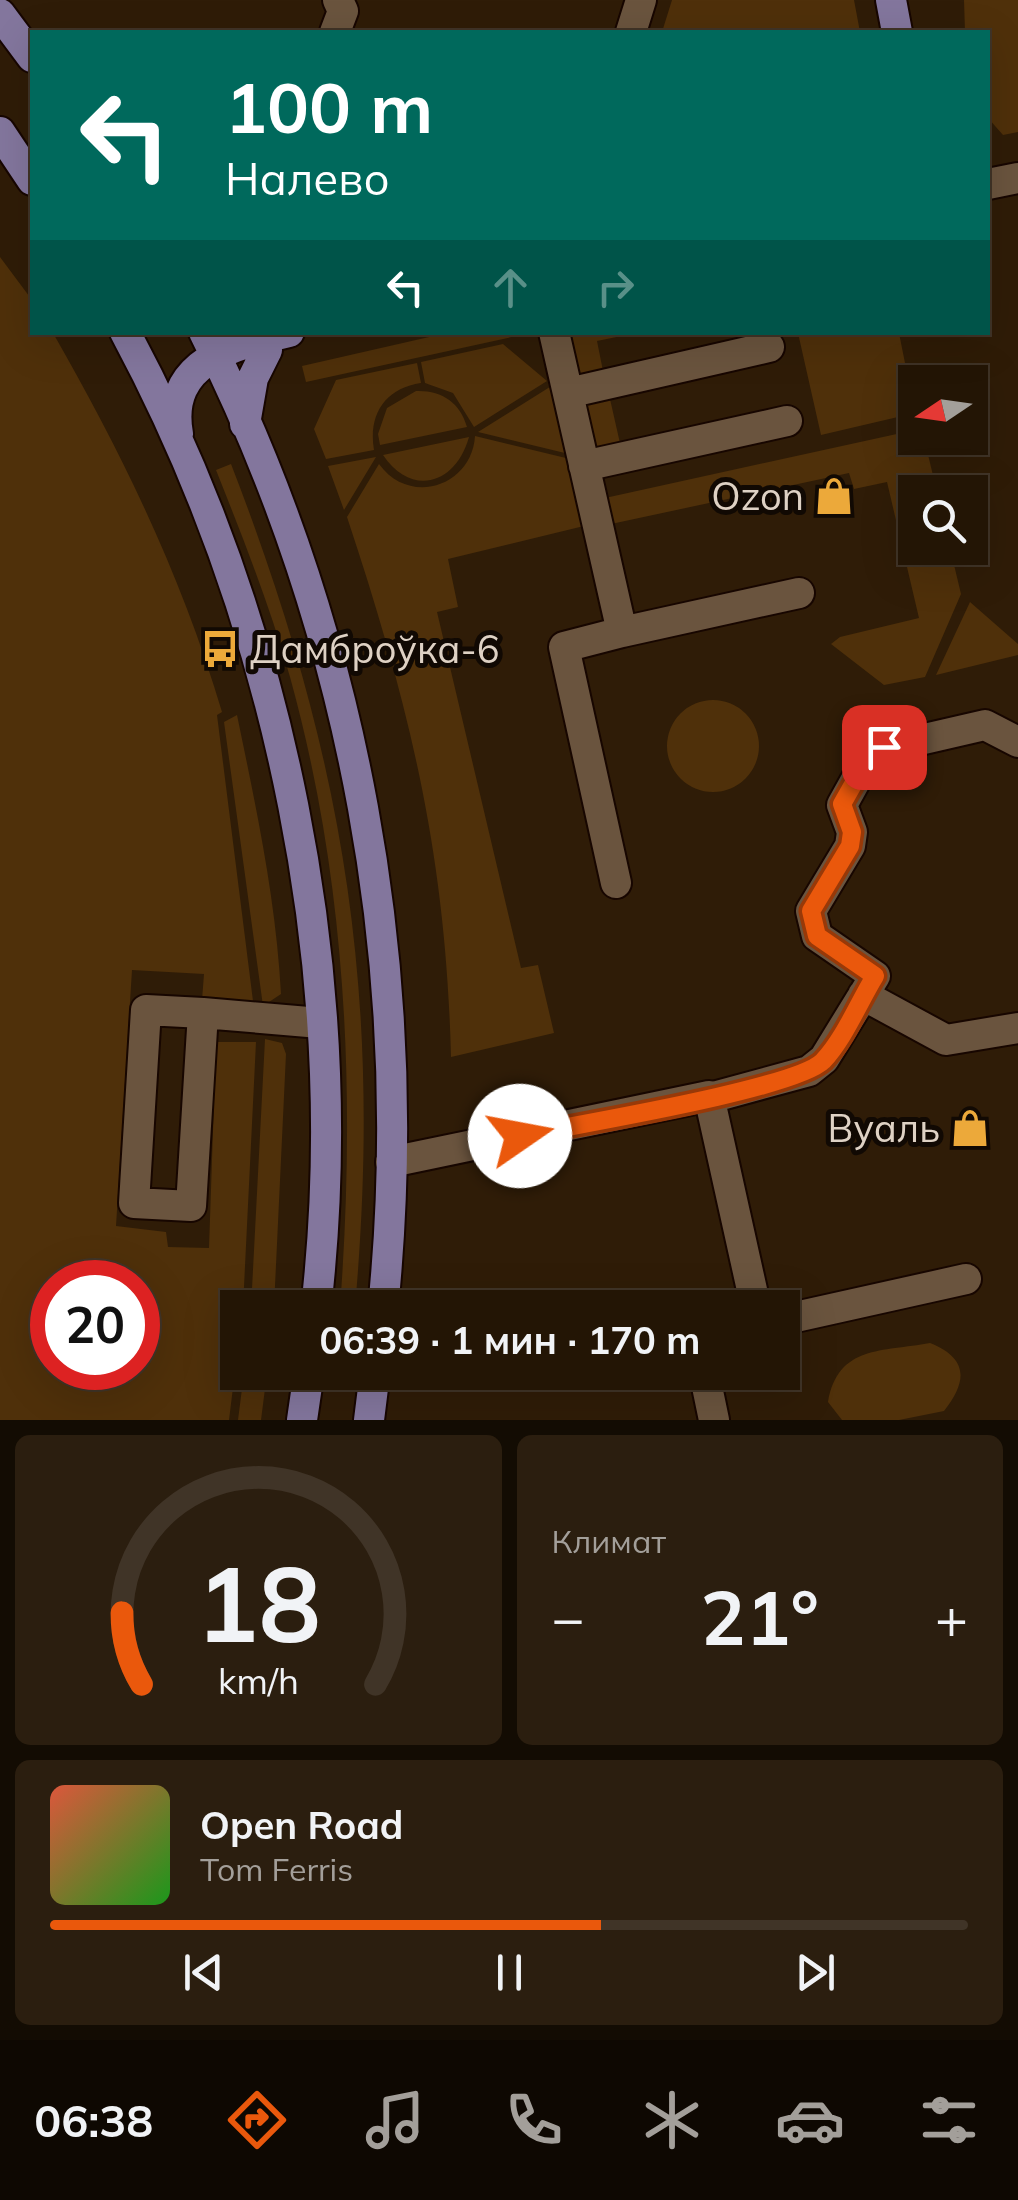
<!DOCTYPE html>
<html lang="ru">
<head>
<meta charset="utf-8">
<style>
  body { margin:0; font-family:Mulish,sans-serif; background:#2b1e0f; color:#f1f3f6; height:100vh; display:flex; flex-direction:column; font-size:38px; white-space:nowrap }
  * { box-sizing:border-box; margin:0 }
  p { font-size:32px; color:#a39f9a }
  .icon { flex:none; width:55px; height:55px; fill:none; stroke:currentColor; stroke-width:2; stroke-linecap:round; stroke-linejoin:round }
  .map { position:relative; height:1420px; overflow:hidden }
  .side { display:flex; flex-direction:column; gap:15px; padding:15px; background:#130c03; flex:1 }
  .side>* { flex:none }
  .hud { position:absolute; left:30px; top:30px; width:960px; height:305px; border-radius:0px; box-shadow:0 10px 40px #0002,0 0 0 2px #403427; background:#00695c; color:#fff; overflow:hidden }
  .needle { width:65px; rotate:257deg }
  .controls { position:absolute; left:898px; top:365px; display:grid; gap:20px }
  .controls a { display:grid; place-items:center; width:90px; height:90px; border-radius:0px; background:#231505; box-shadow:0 10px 40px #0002,0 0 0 2px #403427; font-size:50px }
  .speed { position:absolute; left:30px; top:1260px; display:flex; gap:20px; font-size:50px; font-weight:700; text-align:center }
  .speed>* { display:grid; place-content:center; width:130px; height:130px; border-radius:50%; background:#231505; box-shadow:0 10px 40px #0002,0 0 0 2px #403427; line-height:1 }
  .speed .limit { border:15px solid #d22; background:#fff; color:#111 }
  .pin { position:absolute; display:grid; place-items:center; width:85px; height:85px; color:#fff; margin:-42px; border-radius:20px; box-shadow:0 5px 15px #0006 }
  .me { position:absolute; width:110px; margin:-55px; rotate:78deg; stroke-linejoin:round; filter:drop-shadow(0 0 8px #0008) }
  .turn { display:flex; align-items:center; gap:35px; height:210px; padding:0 30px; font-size:45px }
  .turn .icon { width:130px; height:130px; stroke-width:2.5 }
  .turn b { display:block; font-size:70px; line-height:85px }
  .lanes { display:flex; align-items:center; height:95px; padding:0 30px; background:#0003; justify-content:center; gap:50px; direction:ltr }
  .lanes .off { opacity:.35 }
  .big { font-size:75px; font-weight:700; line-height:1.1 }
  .side .tile { flex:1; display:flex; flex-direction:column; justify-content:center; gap:15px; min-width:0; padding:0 35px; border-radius:15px; background:#2b1e0f }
  .side .dial { align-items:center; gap:0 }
  .dial svg { height:260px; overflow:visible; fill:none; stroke:#403427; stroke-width:7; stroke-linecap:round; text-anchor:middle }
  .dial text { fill:#f1f3f6; stroke:none }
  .song { display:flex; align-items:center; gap:30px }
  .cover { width:120px; height:120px; border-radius:15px; background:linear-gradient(135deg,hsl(10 70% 55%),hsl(120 70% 35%)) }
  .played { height:10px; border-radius:5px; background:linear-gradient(90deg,#ea580c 60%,#403427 60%) }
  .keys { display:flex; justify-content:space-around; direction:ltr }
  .heat { display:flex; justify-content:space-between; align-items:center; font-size:55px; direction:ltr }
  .side .tiles { flex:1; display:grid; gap:15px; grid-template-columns:1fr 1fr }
  .tile:last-child { grid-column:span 2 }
  .trip { position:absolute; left:220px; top:1290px; width:580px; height:100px; border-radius:0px; background:#231505; box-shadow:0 10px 40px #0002,0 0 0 2px #403427; font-weight:700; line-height:100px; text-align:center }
  .dock { display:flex; height:160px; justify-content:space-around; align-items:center; background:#0e0802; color:#a39f9a }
  .dock .icon { width:70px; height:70px }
  .dock .current { color:#ea580c }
  .dock b { font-size:45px; color:#f1f3f6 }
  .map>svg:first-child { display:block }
  .green { fill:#4f300a; fill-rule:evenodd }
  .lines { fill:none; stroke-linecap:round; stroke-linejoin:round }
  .minor-casing { stroke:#170600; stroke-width:34 }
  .major-casing { stroke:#170600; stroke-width:34 }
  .minor { stroke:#6a543e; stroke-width:30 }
  .major { stroke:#83769d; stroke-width:30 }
  .route-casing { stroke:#983908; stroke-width:25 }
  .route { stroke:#ea580c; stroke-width:18 }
  .labels { text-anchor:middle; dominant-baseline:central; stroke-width:10; stroke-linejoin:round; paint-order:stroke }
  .poi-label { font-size:38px; fill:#ded1c4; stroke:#110903; text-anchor:end }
</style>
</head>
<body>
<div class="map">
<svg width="1018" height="1420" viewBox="0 0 1018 1420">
  <rect width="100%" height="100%" fill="#2f1c07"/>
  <path class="green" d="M 672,0 L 854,0 L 860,32 L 662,32 Z
    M 964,0 L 1018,0 L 1018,132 L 1003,135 L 988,118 L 988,32 L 965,32 Z
    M 0,257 L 32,300 L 32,332 L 53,333 C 123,455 182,577 222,712 L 217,715 L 253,1001 L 202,1000 L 204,974 L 132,970 L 116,1226 L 166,1232 L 168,1247 L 209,1248 L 216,1042 L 256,1042 L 243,1307 L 238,1308 L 237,1355 L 229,1420 L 0,1420 ZM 52,1282 L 138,1282 L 138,1368 L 52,1368 Z
    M 451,332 L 530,333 L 306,382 L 302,366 Z
    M 562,333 L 636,333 L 597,341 L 604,376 L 573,383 Z
    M 798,333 L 899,333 L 915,413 L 821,435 Z
    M 503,344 L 547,381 L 474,427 L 453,393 L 425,383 L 421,362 Z
    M 417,363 L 421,383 C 385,388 368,415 374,450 L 326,459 L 314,429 L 336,380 Z
    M 553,385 L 569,454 L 478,432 Z
    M 416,391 C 441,390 460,402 467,427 L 380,445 L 378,434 L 387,408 Z
    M 610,399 L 622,452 L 591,459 L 579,406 Z
    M 915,430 L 915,438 L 924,438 L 937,492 L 915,492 L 915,548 L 950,548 L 961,594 L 925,677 L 884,685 L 831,644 L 840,637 L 919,618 L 887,482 L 854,489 L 849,473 L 611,524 L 605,498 Z
    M 475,436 L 570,459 L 584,526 L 448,559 L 458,607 L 437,612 L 521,968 L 538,965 L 554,1033 L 451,1057 C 446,855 410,707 347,517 L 379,464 C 410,507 472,486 475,436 Z
    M 469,437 C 456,484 412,498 383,455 Z
    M 376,457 L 344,510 L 328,466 Z
    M 231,464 C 344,756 383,994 355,1307 L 340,1307 C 356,1095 347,883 290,677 C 270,606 243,538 216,470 Z
    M 970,602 L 1018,644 L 1018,655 L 936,675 Z
    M667 746a46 46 0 1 1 92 0a46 46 0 1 1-92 0Z
    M 237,715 C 256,807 276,899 281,994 L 263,1006 L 224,722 Z
    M 265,1039 L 282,1043 L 286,1054 L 274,1307 L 251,1308 Z
    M 930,1343 C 968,1358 968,1381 944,1411 L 899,1420 L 842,1420 L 828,1402 C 838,1345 882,1352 930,1343 Z
    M 244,1373 L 267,1373 L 261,1420 L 238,1420 Z"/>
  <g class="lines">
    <g class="minor-casing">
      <path id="minor" d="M 335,32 L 343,11 L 338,0
        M 631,32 L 641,0
        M 988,184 L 1018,178
        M 554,332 L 622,632 L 564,647 L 616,883
        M 568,393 L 769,347
        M 584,466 L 787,421
        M 622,632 L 799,593
        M 863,995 L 946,1040 L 1018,1028
        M 146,1010 L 203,1013 L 191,1206 L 134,1203 Z
        M 203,1013 L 320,1023
        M 710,1098 L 809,1071 L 824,1059 L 875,976 L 817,936 L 811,911 L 850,846 L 852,832 L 842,805 L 872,751 L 985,725 L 1018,742
        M 391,1162 L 709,1096 L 756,1308
        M 782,1320 L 966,1279
        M 704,1372 L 714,1420"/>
    </g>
    <g class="major-casing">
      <path id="major" d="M 891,0 L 897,32
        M 0,14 L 32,57
        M 0,132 L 32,180
        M 125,332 C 281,623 354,979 316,1308
        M 204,332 C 355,633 417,973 383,1308
        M 245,424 L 253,378 L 267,350
        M 178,434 C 165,361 234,345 289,332
        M 302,1420 L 309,1372
        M 369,1420 L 375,1372"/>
    </g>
    <use href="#minor" class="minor"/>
    <use href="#major" class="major"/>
  </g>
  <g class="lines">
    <g class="route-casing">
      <path id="route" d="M 520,1136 C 573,1125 795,1089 823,1061 C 844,1039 859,1002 875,976 L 817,936 L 811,911 L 850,846 L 852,832 L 842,804 L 872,751 L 884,747"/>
    </g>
    <use href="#route" class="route"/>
  </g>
  <defs>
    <g id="shop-bare" transform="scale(3)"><path d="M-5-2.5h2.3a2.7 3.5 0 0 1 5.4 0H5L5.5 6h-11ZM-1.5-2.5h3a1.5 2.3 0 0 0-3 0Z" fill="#eca93a" stroke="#110903" stroke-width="2.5" paint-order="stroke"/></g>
    <g id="bus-bare" transform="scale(3)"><path d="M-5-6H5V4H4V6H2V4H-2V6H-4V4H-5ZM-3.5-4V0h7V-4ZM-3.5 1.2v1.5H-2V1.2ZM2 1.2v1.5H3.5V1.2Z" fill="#eca93a" stroke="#110903" stroke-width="2.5" paint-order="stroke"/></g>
  </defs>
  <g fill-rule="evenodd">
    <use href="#shop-bare" x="834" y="496"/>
    <use href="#bus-bare" x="220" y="649"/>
    <use href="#shop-bare" x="970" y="1128"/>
  </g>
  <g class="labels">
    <g class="poi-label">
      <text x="804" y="496">Ozon</text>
      <text x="250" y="649" text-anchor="start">Дамброўка-6</text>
      <text x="940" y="1128">Вуаль</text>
    </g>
  </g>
</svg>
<div class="controls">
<a><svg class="needle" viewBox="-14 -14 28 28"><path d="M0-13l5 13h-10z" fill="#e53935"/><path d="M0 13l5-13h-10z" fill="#a39f9a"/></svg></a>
<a><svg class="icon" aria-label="search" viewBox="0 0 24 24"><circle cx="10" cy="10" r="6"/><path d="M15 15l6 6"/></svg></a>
</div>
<div class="speed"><div class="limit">20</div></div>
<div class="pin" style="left:884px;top:747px;background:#d93025"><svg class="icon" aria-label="arrive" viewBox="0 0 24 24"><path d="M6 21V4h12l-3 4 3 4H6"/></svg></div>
<svg class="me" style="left:520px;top:1136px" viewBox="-20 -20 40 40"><circle r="19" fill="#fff"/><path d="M0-13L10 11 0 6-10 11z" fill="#ea580c"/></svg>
<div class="trip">06:39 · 1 мин · 170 m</div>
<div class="hud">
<div class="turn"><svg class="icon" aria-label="left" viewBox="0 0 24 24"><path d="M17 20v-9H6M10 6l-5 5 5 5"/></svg><div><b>100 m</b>Налево</div></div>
<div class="lanes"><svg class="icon" aria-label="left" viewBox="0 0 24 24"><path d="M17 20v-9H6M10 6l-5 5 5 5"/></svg><svg class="icon off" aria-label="ahead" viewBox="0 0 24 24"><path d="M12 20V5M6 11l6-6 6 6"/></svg><svg class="icon off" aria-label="right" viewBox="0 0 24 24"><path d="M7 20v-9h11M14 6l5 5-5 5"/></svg></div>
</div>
</div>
<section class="side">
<div class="tiles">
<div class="tile dial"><svg viewBox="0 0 100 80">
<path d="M14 69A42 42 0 1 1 86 69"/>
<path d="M14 69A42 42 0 0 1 8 47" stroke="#ea580c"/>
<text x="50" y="56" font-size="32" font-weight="700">18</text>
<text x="50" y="72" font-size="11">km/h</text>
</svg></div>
<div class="tile"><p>Климат</p>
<div class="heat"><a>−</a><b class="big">21°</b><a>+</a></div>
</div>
<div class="tile">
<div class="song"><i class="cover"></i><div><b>Open Road</b><p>Tom Ferris</p></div></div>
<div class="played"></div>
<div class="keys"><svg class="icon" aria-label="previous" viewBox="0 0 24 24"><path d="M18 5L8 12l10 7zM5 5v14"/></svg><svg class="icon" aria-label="pause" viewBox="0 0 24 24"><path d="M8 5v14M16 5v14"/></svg><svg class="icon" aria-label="next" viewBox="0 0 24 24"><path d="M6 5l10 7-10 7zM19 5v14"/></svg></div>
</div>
</div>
</section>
<nav class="dock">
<b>06:38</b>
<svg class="icon current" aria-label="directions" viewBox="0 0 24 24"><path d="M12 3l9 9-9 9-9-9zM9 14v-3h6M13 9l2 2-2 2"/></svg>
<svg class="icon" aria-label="music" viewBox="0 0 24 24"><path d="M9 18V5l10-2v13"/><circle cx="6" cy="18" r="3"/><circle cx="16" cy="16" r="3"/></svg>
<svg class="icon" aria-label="phone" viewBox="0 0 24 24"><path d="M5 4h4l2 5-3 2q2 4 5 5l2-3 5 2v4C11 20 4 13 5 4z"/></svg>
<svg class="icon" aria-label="climate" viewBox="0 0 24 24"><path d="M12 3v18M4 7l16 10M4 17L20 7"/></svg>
<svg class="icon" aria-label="car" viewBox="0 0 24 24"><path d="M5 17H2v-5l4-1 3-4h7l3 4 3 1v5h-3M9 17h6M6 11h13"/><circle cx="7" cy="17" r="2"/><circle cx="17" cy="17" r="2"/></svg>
<svg class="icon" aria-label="filters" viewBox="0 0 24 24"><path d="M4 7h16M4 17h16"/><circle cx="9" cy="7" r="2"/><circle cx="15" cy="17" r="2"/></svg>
</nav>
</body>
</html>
